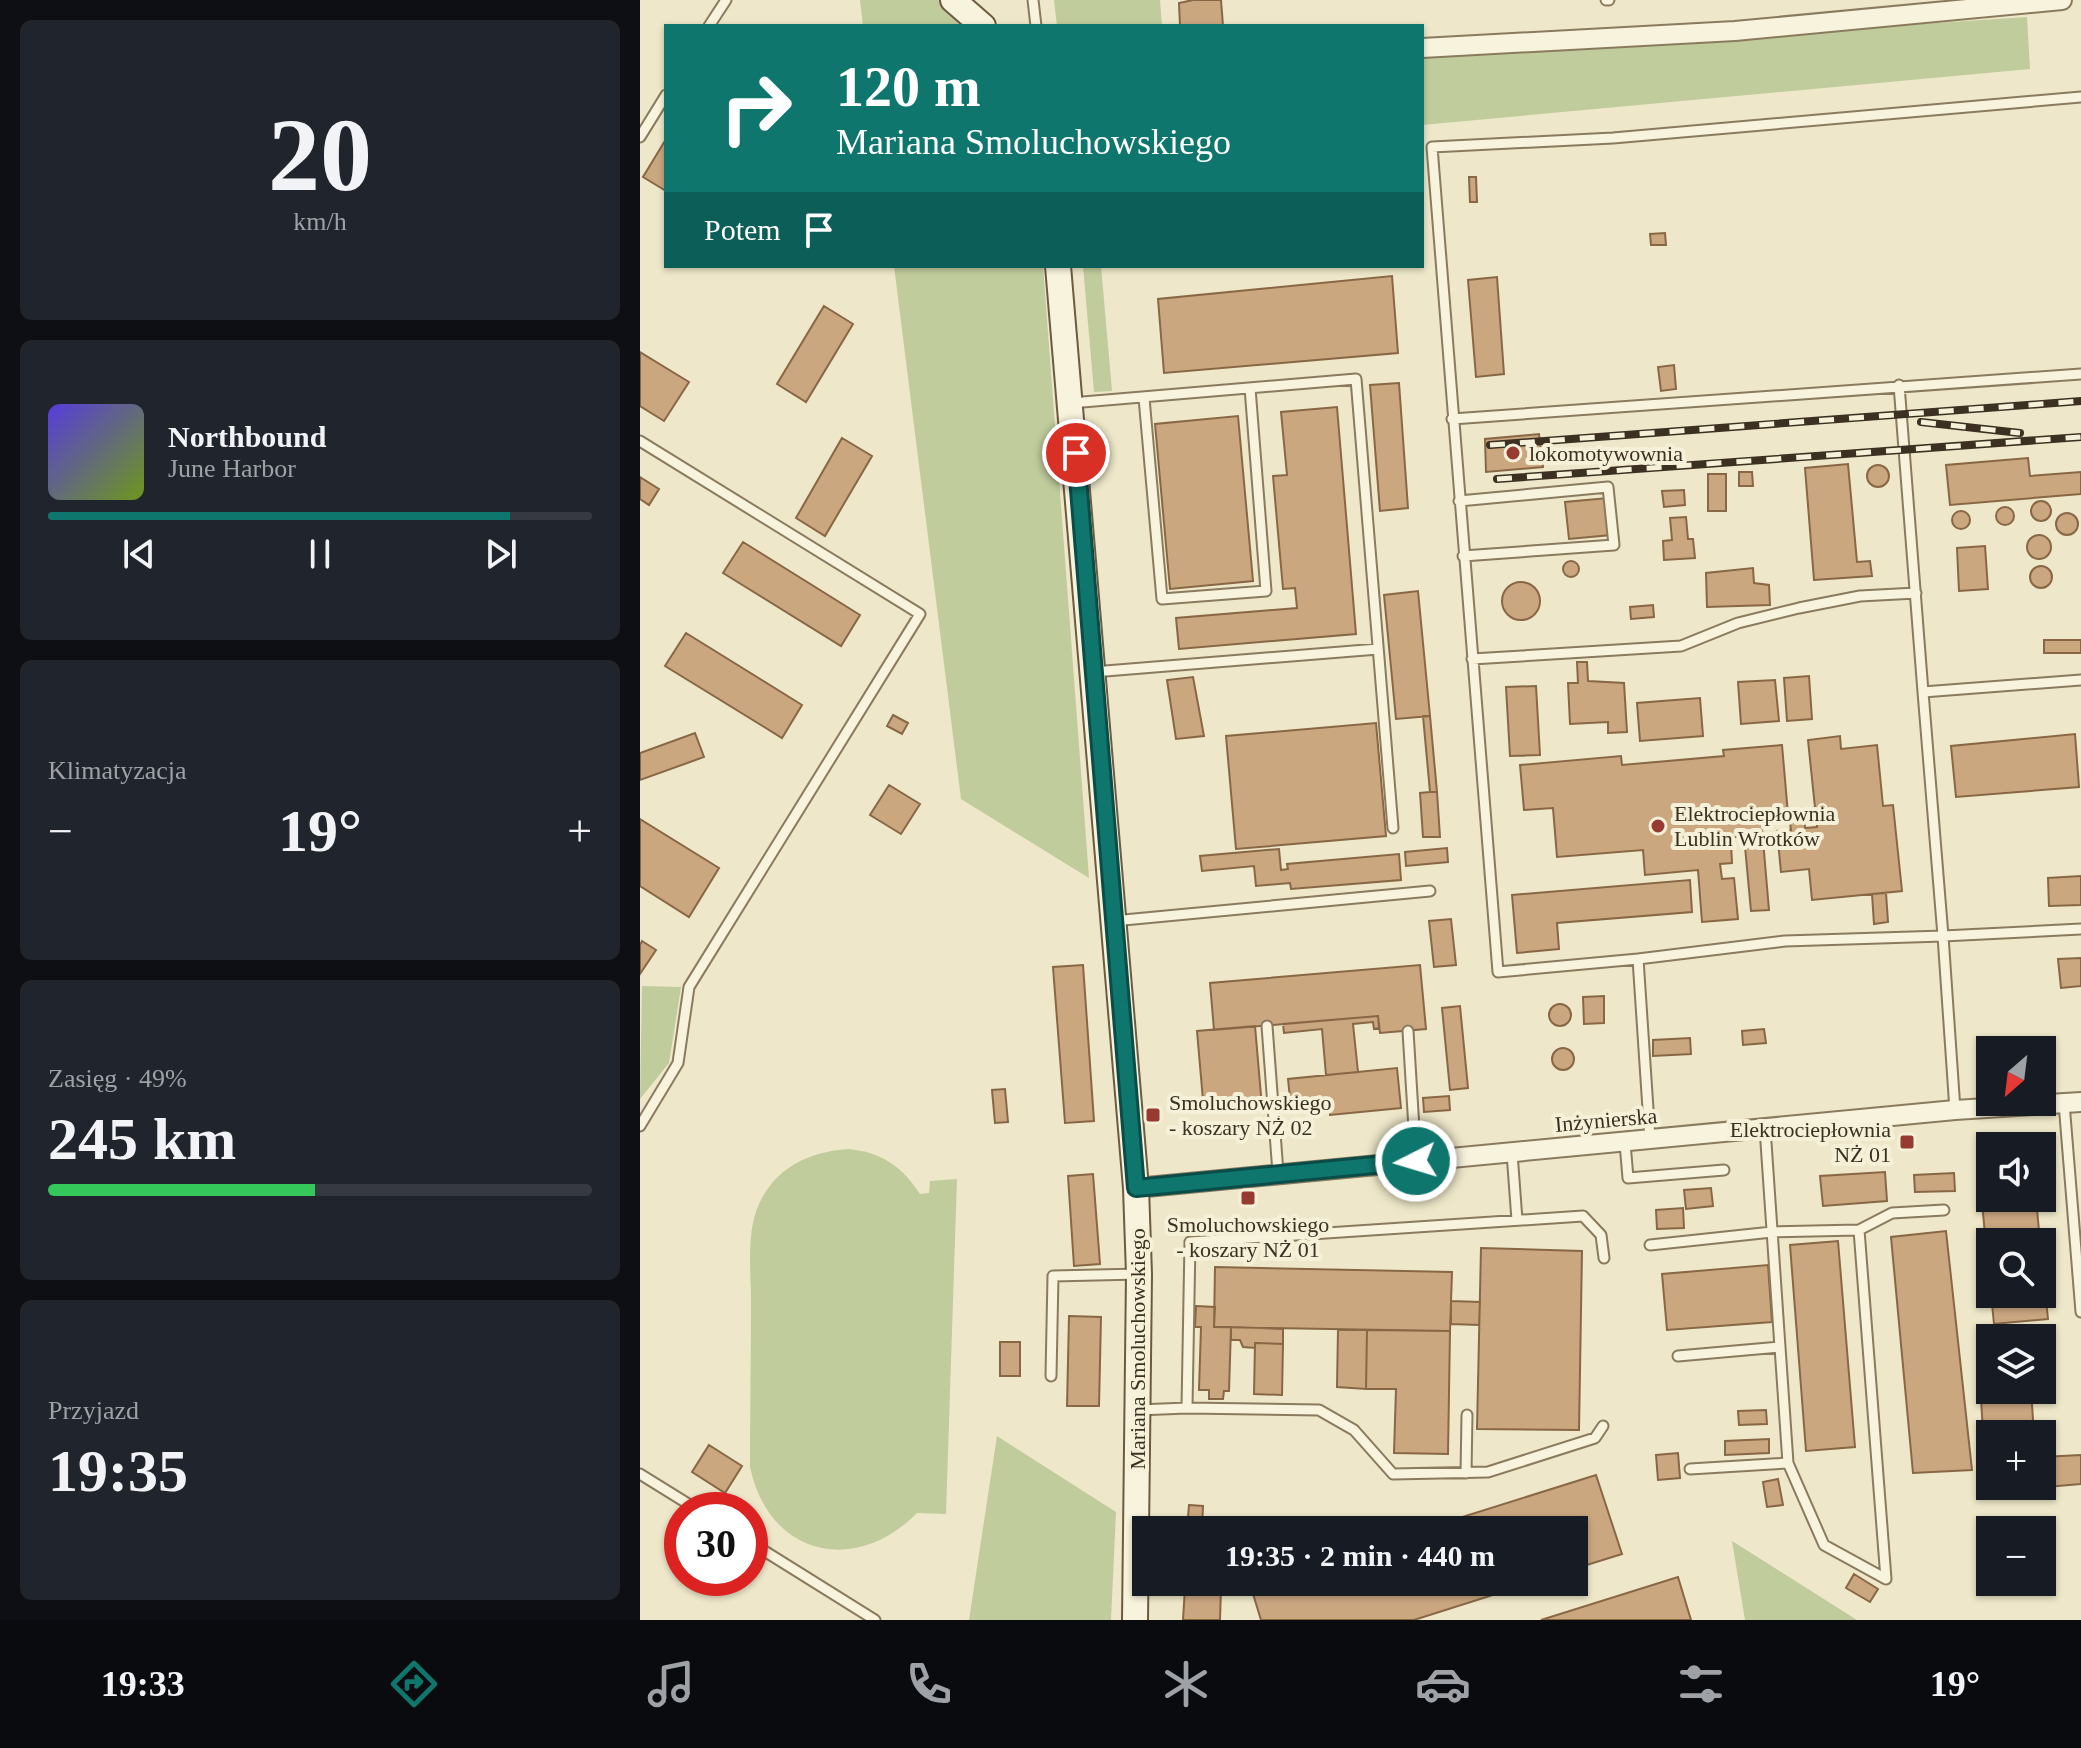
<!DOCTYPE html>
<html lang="pl">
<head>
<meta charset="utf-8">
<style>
  body { margin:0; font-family:"Times New Roman",serif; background:#20242c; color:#f1f3f6; height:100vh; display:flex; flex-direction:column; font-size:30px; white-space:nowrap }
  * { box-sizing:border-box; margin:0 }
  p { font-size:26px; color:#9ea1a6 }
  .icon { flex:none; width:44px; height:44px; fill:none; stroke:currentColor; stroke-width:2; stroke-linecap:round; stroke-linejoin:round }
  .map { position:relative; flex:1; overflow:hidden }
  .side { display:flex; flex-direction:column; gap:20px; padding:20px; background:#0d0f14; width:640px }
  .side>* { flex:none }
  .banner { position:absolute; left:24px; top:24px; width:760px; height:244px; border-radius:0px; box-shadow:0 2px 6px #0004; background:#0f766e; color:#fff; overflow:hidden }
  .needle { width:52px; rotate:208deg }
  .tools { position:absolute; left:1336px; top:1036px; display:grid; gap:16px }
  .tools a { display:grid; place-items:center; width:80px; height:80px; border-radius:0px; background:#171b24; box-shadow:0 2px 6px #0004; font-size:40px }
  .speed { position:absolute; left:24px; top:1492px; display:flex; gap:16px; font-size:40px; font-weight:700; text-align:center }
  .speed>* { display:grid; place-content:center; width:104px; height:104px; border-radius:50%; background:#171b24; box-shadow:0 2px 6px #0004; line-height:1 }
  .speed .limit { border:12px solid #d22; background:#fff; color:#111 }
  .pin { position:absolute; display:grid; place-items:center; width:68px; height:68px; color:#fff; margin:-34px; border:4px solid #fff; border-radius:50%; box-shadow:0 2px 8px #0007 }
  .me { position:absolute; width:88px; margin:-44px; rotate:265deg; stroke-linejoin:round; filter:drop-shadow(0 0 6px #0008) }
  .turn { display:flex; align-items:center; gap:28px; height:168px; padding:0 40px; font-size:36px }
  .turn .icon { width:104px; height:104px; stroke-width:2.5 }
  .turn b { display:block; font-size:56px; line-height:68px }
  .then { display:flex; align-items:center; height:76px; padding:0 40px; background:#0003; gap:16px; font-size:30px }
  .big { font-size:60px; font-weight:600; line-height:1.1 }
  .side .card { flex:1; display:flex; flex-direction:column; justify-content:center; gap:12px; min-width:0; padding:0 28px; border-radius:12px; background:#20242c }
  .side .dial { align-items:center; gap:0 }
  .dial b { font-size:104px; line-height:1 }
  .song { display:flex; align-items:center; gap:24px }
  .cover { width:96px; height:96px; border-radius:12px; background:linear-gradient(135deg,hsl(250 70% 55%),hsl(80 70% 35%)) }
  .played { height:8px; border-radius:4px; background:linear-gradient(90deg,#0f766e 85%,#363941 85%) }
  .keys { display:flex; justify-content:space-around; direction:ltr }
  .heat { display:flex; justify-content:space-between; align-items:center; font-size:44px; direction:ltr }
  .charge { height:12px; border-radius:6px; background:linear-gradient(90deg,#34c759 49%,#363941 0) }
  .trip { position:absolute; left:492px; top:1516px; width:456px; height:80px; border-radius:0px; background:#171b24; box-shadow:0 2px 6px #0004; font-weight:600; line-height:80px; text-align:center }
  .menu { display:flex; height:128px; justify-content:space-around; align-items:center; background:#090b0e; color:#9ea1a6 }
  .menu .icon { width:56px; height:56px }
  .menu .active { color:#0f766e }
  .menu b { font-size:36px; color:#f1f3f6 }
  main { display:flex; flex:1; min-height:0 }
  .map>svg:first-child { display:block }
  .green { fill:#c1cc9c }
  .building { fill:#cba780; stroke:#886744; stroke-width:2 }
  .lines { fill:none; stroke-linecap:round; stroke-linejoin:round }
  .lane-casing { stroke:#8a7a5e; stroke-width:13 }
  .street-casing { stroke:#8a7a5e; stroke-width:22 }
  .secondary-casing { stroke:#6c5b41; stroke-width:28 }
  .lane { stroke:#f8f3dc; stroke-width:9 }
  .street { stroke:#f8f3dc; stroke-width:18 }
  .secondary { stroke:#f8f3dc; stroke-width:24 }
  .rail-casing { stroke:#3b3021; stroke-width:8 }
  .rail { stroke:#f5f0d8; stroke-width:5; stroke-dasharray:15; stroke-linecap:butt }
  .route-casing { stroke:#0a4d48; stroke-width:20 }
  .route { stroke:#0f766e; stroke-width:14 }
  .poi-dot { fill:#973a2f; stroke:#f5f0d8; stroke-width:3 }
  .labels { text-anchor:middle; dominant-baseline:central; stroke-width:8; stroke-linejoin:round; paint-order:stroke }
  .poi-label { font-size:22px; fill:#3b3021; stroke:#f5f0d8; text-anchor:start }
  .street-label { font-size:22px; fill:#3b3021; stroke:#f5f0d8 }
</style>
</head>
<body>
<main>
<section class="side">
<div class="card dial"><b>20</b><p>km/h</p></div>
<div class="card">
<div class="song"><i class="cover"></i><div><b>Northbound</b><p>June Harbor</p></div></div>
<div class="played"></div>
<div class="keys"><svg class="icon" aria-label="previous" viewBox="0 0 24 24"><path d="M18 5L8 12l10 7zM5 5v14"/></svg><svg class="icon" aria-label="pause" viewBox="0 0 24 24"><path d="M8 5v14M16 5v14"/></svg><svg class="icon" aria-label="next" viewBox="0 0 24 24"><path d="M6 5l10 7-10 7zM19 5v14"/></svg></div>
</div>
<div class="card"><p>Klimatyzacja</p>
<div class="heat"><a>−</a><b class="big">19°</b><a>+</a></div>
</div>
<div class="card"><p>Zasięg · 49%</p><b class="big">245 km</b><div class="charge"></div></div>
<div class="card"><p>Przyjazd</p><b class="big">19:35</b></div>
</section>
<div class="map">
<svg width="1441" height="1620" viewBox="0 0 1441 1620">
  <rect width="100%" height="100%" fill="#eee7c9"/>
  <path class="green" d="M 220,0 L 298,0 L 328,26 L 223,26 Z
    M 414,0 L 520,0 L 522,26 L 417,26 Z
    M 1387,17 L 1390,69 L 782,125 L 782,57 Z
    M 254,266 L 403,266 L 449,878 L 321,799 Z
    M 443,266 L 461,266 L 472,391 L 454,392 Z
    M 2,986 L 41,987 L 29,1063 L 0,1099 Z
    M 208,1149 C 241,1152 262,1166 280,1194 L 289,1193 L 290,1181 L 317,1179 L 306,1514 L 277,1513 C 215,1576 129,1556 110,1467 C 110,1412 111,1356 111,1301 C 111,1271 106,1232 119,1204 C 136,1167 169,1152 208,1149 Z
    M 357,1436 L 476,1512 L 471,1620 L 329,1620 Z
    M 1092,1541 L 1217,1620 L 1105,1620 Z"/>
  <path class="building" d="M 553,0 L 581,0 L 583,26 L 540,26 L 539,3 Z
    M 26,139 L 26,191 L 3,177 Z
    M 829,177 L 836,177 L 837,202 L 830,202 Z
    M 1025,233 L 1026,245 L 1011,245 L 1010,234 Z
    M 752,276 L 758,353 L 524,373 L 518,299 Z
    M 857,277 L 864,374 L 836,377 L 828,280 Z
    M 184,306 L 213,324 L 166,402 L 137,384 Z
    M 0,352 L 49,382 L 24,421 L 0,406 Z
    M 1034,365 L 1036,389 L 1021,391 L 1018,367 Z
    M 759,383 L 768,508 L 740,511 L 730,385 Z
    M 697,407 L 716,634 L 539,649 L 536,618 L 657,608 L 655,588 L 643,589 L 633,476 L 647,475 L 641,412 Z
    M 598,416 L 613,581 L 530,589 L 515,424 Z
    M 899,434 L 903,467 L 846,472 L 845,439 Z
    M 202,438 L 232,456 L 185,536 L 156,518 Z
    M 1388,458 L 1390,476 L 1441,472 L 1441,494 L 1310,505 L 1306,465 Z
    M 1208,464 L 1217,562 L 1230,561 L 1232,576 L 1174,580 L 1165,468 Z
    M1227 476a11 11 0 1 1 22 0a11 11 0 1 1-22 0Z
    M 1099,472 L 1112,472 L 1113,486 L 1099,486 Z
    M 1068,474 L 1086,474 L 1086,511 L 1068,511 Z
    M 0,477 L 19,489 L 9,505 L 0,499 Z
    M 1044,490 L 1045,505 L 1024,507 L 1022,491 Z
    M 968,498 L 971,535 L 929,539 L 925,502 Z
    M1391 511a10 10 0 1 1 20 0a10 10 0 1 1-20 0Z
    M1356 516a9 9 0 1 1 18 0a9 9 0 1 1-18 0Z
    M1312 520a9 9 0 1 1 18 0a9 9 0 1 1-18 0Z
    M1416 524a11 11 0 1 1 22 0a11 11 0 1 1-22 0Z
    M 1046,517 L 1048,539 L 1053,539 L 1055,558 L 1024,560 L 1023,541 L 1032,540 L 1030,518 Z
    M1387 547a12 12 0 1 1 24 0a12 12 0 1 1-24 0Z
    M 103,542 L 220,615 L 201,646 L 83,573 Z
    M 1345,546 L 1348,589 L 1319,591 L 1317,548 Z
    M923 569a8 8 0 1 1 16 0a8 8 0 1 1-16 0Z
    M1390 577a11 11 0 1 1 22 0a11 11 0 1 1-22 0Z
    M 1113,568 L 1114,583 L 1129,585 L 1130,605 L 1067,607 L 1066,573 Z
    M862 601a19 19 0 1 1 38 0a19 19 0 1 1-38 0Z
    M 778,591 L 790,716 L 756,719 L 744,595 Z
    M 1013,605 L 1014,617 L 991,619 L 990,607 Z
    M 46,633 L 162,705 L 142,738 L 25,666 Z
    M 1404,640 L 1441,640 L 1441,653 L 1404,653 Z
    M 937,662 L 947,662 L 948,681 L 984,683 L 987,732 L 968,733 L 968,722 L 930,724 L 928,683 L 938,683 Z
    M 1169,676 L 1172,719 L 1147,721 L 1144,678 Z
    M 553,677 L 564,736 L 536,739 L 527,680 Z
    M 1135,680 L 1139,721 L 1101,724 L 1098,682 Z
    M 896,686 L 900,755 L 870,756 L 866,687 Z
    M 1060,698 L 1063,736 L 1000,741 L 997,703 Z
    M 253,715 L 268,723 L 262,734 L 247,726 Z
    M 783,716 L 790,716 L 797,792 L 790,792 Z
    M 736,723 L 746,836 L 596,849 L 586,736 Z
    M 55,733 L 64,757 L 0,780 L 0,753 Z
    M 1435,734 L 1439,787 L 1316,797 L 1311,746 Z
    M 1200,736 L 1201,749 L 1237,745 L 1243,806 L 1253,805 L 1262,891 L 1172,900 L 1169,869 L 1141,872 L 1137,831 L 1151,830 L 1149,816 L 1164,815 L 1165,828 L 1177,827 L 1168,740 Z
    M 1142,745 L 1148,814 L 1121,817 L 1129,910 L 1111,911 L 1104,836 L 1078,839 L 1079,844 L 1091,843 L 1092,863 L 1080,864 L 1082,879 L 1094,878 L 1098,919 L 1062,922 L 1058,870 L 1005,875 L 1003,850 L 917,857 L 913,808 L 884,810 L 880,765 L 981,756 L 982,765 L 1084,756 L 1083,750 Z
    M 249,785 L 280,804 L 261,834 L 230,815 Z
    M 790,792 L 797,792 L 800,837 L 783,837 L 780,793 Z
    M 0,819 L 79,868 L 49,917 L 0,886 Z
    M 807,848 L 808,862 L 766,866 L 765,852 Z
    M 639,849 L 641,870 L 648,869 L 647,864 L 759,854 L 761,880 L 651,889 L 650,883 L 616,886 L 614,866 L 562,871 L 560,856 Z
    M 1441,876 L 1441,905 L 1409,906 L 1408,878 Z
    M 1050,880 L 1052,912 L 917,923 L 919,949 L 877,953 L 872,895 Z
    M 1246,893 L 1248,922 L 1234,924 L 1232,894 Z
    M 811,919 L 816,965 L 794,967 L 789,921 Z
    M 2,941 L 16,950 L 0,974 L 0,945 Z
    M 1441,958 L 1441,986 L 1421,988 L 1418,959 Z
    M 443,965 L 454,1121 L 425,1123 L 413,967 Z
    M 780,965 L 786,1029 L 740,1033 L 738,1016 L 574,1030 L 570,983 Z
    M 964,996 L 964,1023 L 944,1024 L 943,997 Z
    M909 1015a11 11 0 1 1 22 0a11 11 0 1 1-22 0Z
    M 820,1006 L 828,1088 L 810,1090 L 802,1008 Z
    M 738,1016 L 739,1028 L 734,1029 L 733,1022 L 713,1024 L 718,1072 L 686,1075 L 682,1029 L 644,1033 L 643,1024 Z
    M 615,1026 L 622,1107 L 564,1112 L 557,1031 Z
    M 1124,1029 L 1126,1043 L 1103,1045 L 1102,1031 Z
    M 1050,1038 L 1051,1054 L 1013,1056 L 1013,1040 Z
    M912 1059a11 11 0 1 1 22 0a11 11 0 1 1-22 0Z
    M 757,1068 L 761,1108 L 690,1115 L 689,1104 L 651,1108 L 648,1079 Z
    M 365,1089 L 368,1122 L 355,1123 L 352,1090 Z
    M 809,1096 L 810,1110 L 784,1112 L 783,1098 Z
    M 1350,1171 L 1350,1198 L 1396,1198 L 1400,1242 L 1350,1242 L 1350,1286 L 1339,1172 Z
    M 1245,1172 L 1247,1201 L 1183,1206 L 1180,1176 Z
    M 1314,1173 L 1315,1191 L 1275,1192 L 1274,1175 Z
    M 453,1174 L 460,1264 L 434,1266 L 428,1176 Z
    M 1071,1188 L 1073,1206 L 1046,1209 L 1044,1190 Z
    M 1043,1208 L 1044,1228 L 1017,1229 L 1016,1210 Z
    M 1306,1231 L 1332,1470 L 1273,1473 L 1251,1237 Z
    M 1198,1241 L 1215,1447 L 1166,1451 L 1150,1245 Z
    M 841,1248 L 942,1251 L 939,1430 L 837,1429 Z
    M 1402,1260 L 1408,1319 L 1354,1324 L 1351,1294 L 1402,1294 Z
    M 1128,1265 L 1132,1322 L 1027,1330 L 1022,1274 Z
    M 575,1267 L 812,1272 L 810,1331 L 574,1327 Z
    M 811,1301 L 840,1302 L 839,1325 L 811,1324 Z
    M 556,1306 L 575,1307 L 574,1327 L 591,1327 L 589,1391 L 584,1391 L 583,1399 L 569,1399 L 569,1390 L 559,1390 L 561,1327 L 555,1327 Z
    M 429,1316 L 461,1317 L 459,1406 L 427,1406 Z
    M 591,1327 L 643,1329 L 643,1344 L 615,1343 L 615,1348 L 603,1347 L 600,1340 L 591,1340 Z
    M 698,1330 L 727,1330 L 726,1389 L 697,1387 Z
    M 727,1330 L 810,1331 L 808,1454 L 754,1453 L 756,1389 L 726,1389 Z
    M 1368,1334 L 1369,1338 L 1350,1338 L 1350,1390 L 1391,1390 L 1394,1434 L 1350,1434 L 1350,1479 L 1346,1479 L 1337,1336 Z
    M 360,1342 L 380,1342 L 380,1376 L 360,1376 Z
    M 615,1343 L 643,1344 L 642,1395 L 614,1394 Z
    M 1126,1410 L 1127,1424 L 1099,1425 L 1098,1411 Z
    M 1129,1439 L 1129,1453 L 1085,1455 L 1085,1441 Z
    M 69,1445 L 102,1466 L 85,1493 L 52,1472 Z
    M 1038,1453 L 1040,1478 L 1018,1480 L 1016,1455 Z
    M 1441,1455 L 1441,1484 L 1362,1491 L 1361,1486 L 1402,1486 L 1402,1457 Z
    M 956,1475 L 982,1554 L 934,1569 L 934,1530 L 781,1530 Z
    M 1138,1479 L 1143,1505 L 1127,1507 L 1123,1482 Z
    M 549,1505 L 563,1506 L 562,1530 L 547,1529 Z
    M 1214,1574 L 1238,1589 L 1230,1602 L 1206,1588 Z
    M 1038,1577 L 1051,1620 L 901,1620 Z
    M 616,1582 L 894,1582 L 774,1620 L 621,1620 L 610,1584 Z
    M 545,1587 L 581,1588 L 580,1620 L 543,1620 Z"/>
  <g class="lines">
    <g class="lane-casing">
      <path id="lane" d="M 393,0 L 396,26
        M 966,0 L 969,0
        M 69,26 L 86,0
        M 0,137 L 26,95
        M 1259,385 L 1283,692 L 1441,680
        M 504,398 L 522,599 L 626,591 L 610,388
        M 431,403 L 716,379 L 753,828
        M 812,419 L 1441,374
        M 0,441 L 280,614 L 49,987 L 38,1063 L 0,1126
        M 819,501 L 968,487 L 974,545 L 823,556
        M 832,659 L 1041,646 L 1098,623 L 1159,608 L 1220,596 L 1276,593
        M 453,672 L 738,649
        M 1283,692 L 1303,936 L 1441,929
        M 473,921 L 790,891
        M 998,959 L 1145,941 L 1303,936 L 1315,1110
        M 627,1026 L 638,1173
        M 768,1031 L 776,1161
        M 1424,1103 L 1441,1312
        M 1010,1139 L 998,959 L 858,972 L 792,147 L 973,138 L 1441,97
        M 985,1143 L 988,1178 L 1084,1170
        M 872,1153 L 877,1220
        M 1010,1245 L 1132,1232 L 1219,1230
        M 1038,1356 L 1140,1347 L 1125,1128
        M 411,1376 L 413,1276 L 499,1274
        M 498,1410 L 547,1408
        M 963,1426 L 955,1438 L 848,1472 L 753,1474 L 714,1430 L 679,1410 L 547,1408 L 550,1242 L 943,1216 L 961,1235 L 964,1258
        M 1148,1463 L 1184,1545 L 1246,1579 L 1219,1230 L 1252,1213 L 1304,1210
        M 1050,1469 L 1148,1463 L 1140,1347
        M 826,1473 L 827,1415
        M 0,1474 L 58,1510
        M 110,1542 L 235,1620"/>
    </g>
    <g class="street-casing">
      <path id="street" d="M 782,48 L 1095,31 L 1422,0
        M 496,1188 L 1315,1110 L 1441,1102"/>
    </g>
    <g class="secondary-casing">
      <path id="secondary" d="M 313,0 L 343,26
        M 418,266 L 496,1188 L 499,1274 L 495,1620"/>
    </g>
    <use href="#lane" class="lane"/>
    <use href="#street" class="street"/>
    <use href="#secondary" class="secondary"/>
    <g class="rail-casing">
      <path id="rail" d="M 1281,422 L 1380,433
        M 850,445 L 1441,401
        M 857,479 L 1441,437"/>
    </g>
    <use href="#rail" class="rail"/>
  </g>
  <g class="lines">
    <g class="route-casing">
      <path id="route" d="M 436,453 L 496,1188 L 776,1161"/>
    </g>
    <use href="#route" class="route"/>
  </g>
  <g class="poi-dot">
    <circle cx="873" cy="453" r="8"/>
    <circle cx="1018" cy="826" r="8"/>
    <rect x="505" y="1107" width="16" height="16" rx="4"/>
    <rect x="1259" y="1134" width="16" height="16" rx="4"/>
    <rect x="600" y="1190" width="16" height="16" rx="4"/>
  </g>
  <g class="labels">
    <g class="poi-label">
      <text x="889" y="453">lokomotywownia</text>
      <text x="1034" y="813">Elektrociepłownia<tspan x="1034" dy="25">Lublin Wrotków</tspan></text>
      <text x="529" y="1102">Smoluchowskiego<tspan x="529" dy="25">- koszary NŻ 02</tspan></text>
      <text x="1251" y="1129" text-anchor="end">Elektrociepłownia<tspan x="1251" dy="25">NŻ 01</tspan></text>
      <text x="608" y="1224" text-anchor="middle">Smoluchowskiego<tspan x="608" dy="25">- koszary NŻ 01</tspan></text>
    </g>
    <g class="street-label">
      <text transform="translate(966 1120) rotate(-5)">Inżynierska</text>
      <text transform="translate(497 1349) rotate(-90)">Mariana Smoluchowskiego</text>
    </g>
  </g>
</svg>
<div class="tools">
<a><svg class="needle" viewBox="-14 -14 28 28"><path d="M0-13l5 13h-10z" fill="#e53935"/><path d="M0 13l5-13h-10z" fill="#9ea1a6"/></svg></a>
<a><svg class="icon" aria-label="sound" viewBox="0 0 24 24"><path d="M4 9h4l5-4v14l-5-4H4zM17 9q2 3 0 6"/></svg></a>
<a><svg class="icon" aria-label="search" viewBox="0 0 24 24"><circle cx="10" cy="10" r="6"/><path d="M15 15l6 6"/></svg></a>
<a><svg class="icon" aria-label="layers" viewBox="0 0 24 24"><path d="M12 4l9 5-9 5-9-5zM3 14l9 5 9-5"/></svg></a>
<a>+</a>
<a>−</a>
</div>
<div class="speed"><div class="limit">30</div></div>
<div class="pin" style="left:436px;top:453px;background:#d93025"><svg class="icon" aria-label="arrive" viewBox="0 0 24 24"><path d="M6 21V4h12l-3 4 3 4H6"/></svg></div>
<svg class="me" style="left:776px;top:1161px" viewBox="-20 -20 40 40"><circle r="17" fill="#0f766e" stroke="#fff" stroke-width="3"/><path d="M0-11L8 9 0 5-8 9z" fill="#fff"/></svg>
<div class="trip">19:35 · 2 min · 440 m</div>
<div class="banner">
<div class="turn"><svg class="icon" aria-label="right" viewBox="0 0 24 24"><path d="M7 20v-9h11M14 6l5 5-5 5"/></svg><div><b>120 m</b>Mariana Smoluchowskiego</div></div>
<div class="then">Potem<svg class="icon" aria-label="arrive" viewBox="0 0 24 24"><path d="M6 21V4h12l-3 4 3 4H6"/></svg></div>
</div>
</div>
</main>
<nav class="menu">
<b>19:33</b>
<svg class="icon active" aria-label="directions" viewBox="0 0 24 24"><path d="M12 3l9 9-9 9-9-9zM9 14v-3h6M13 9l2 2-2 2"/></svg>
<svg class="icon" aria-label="music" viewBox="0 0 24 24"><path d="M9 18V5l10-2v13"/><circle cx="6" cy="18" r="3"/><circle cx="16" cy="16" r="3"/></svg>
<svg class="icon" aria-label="phone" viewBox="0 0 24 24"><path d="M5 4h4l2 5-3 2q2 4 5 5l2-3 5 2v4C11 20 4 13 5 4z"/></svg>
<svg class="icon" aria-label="climate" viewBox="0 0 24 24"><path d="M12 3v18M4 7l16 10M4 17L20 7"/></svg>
<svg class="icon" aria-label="car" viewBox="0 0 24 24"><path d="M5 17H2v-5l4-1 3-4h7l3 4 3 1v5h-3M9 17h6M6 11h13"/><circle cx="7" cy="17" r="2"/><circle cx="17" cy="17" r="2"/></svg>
<svg class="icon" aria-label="filters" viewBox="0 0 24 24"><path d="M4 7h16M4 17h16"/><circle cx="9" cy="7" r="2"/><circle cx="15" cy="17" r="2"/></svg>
<b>19°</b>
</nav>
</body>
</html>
